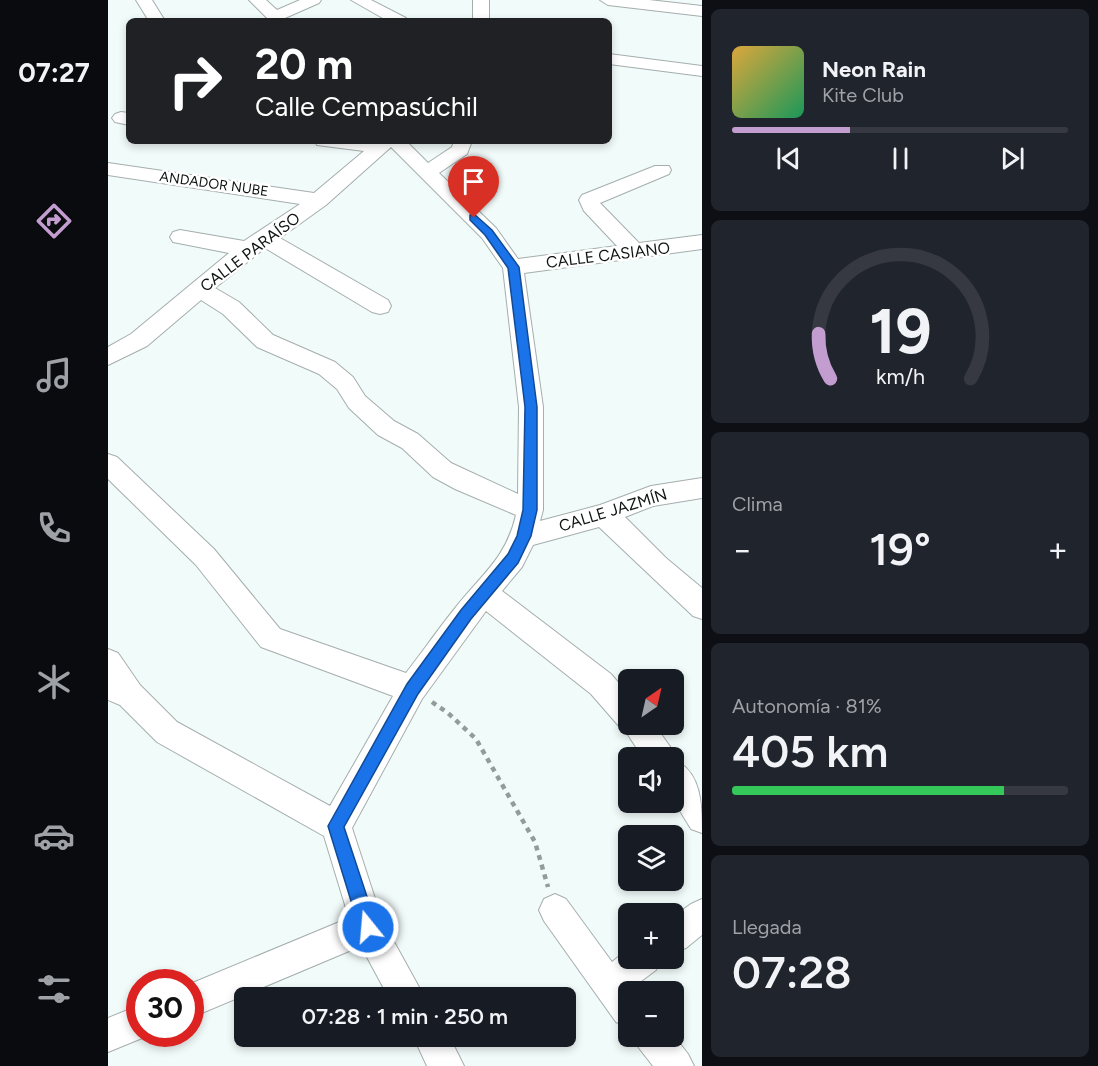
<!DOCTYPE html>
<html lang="es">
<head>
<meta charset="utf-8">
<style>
  body { margin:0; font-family:Figtree,sans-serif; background:#20242c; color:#f1f3f6; height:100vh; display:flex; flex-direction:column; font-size:22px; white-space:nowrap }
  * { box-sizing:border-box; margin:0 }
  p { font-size:20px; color:#9ea1a6 }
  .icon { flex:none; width:33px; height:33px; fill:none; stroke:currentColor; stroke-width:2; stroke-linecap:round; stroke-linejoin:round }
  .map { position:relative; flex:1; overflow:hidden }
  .sheet { display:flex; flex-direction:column; gap:9px; padding:9px; background:#0d0f14; width:396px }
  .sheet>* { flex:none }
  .top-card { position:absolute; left:18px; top:18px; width:486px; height:126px; border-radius:9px; box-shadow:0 3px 9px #0003; background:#202124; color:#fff; overflow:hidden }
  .needle { width:39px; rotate:34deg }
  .tools { position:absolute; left:510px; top:669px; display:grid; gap:12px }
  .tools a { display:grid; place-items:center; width:66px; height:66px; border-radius:9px; background:#171b24; box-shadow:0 3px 9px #0003; font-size:30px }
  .speed { position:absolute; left:18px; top:969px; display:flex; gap:12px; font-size:30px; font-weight:700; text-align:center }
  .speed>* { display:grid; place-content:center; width:78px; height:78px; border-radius:50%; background:#171b24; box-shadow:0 3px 9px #0003; line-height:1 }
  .speed .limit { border:9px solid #d22; background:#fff; color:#111 }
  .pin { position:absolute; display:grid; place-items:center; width:51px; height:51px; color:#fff; margin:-62px -26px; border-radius:50% 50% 50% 0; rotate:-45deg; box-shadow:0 0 6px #0007 }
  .pin .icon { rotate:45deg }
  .me { position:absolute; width:66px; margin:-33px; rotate:343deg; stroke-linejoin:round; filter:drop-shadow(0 0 4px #0008) }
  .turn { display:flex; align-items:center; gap:21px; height:126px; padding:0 30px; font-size:27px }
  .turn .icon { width:78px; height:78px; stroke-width:2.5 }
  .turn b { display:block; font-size:42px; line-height:51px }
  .big { font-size:45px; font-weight:600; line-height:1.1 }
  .sheet .card { flex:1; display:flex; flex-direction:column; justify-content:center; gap:9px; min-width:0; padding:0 21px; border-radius:9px; background:#20242c }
  .sheet .dial { align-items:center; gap:0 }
  .dial svg { height:156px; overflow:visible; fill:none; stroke:#363941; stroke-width:7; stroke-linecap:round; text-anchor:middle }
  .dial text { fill:#f1f3f6; stroke:none }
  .song { display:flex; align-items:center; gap:18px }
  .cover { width:72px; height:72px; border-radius:9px; background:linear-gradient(135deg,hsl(40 70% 55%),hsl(150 70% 35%)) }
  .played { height:6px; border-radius:3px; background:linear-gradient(90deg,#c39dcf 35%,#363941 35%) }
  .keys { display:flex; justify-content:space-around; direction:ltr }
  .heat { display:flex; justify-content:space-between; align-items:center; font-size:33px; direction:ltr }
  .charge { height:9px; border-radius:4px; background:linear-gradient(90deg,#34c759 81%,#363941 0) }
  .trip { position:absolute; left:126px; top:987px; width:342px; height:60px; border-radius:9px; background:#171b24; box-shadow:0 3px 9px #0003; font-weight:600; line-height:60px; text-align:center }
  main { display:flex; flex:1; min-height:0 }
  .menu { display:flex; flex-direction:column; width:108px; justify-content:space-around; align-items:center; background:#090b0e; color:#9ea1a6 }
  .menu .icon { width:42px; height:42px }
  .menu .active { color:#c39dcf }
  .menu b { font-size:27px; color:#f1f3f6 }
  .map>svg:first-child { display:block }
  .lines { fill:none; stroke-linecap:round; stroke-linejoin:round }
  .street-casing { stroke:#a5aead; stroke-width:2 }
  .path { stroke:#949c9b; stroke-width:4.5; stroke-dasharray:5 5; stroke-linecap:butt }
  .street { fill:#fff; fill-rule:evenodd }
  .route { fill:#1a73e8; stroke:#114b97; stroke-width:1.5 }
  .labels { text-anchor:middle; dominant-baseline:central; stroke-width:5; stroke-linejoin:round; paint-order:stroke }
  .far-street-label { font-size:14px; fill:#0f1312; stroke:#fff }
  .street-label { font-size:16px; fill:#0f1312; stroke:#fff }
</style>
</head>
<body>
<main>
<nav class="menu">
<b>07:27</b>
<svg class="icon active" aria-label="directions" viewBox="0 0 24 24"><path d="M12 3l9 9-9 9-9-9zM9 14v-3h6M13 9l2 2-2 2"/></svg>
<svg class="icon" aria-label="music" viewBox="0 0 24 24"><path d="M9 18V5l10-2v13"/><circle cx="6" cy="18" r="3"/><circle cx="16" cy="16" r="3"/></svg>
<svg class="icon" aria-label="phone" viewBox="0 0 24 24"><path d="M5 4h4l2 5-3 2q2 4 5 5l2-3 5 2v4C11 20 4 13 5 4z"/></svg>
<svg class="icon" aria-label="climate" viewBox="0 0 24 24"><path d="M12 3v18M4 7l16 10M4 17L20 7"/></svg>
<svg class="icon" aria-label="car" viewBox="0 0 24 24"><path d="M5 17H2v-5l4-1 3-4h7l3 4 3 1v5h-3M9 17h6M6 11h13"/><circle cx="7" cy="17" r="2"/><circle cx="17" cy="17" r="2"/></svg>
<svg class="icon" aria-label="filters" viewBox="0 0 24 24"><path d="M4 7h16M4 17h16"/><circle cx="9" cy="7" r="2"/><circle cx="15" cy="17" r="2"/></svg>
</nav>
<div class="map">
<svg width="594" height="1066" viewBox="0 0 594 1066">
  <rect width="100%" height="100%" fill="#f1fbfa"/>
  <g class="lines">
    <g class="street-casing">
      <path id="street" d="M 28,0 L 44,0 L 57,21 L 41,21 Z
        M 141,0 L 158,0 L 169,10 L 192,0 L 213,0 L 211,3 L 177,18 L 179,21 L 162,21 Z
        M 243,0 L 263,0 L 298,18 L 300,21 L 280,21 Z
        M 365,0 L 381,0 L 381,21 L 365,21 Z
        M 492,0 L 541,0 L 594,6 L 594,16 L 500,5 Z
        M 501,54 L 594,66 L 594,76 L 501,64 Z
        M 13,112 L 21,113 L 21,125 L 7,122 L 4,118 L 7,114 Z
        M 207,141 L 298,141 L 320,163 L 344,147 L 346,141 L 364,141 L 359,154 L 331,173 L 388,228 L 410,259 L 509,246 L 476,211 L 471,200 L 474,195 L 547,166 L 561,166 L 563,170 L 561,174 L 492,203 L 531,243 L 594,235 L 594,249 L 416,273 L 435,407 L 435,510 L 432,521 L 492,505 L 543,486 L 594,478 L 594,498 L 545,506 L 517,517 L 558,558 L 594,588 L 594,619 L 585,616 L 491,527 L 425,545 L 414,567 L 394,591 L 503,674 L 520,694 L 520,724 L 546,724 L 563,748 L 567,760 C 594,773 594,806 594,833 L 583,829 L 566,801 L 566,758 L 535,758 L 515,727 L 510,725 L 483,694 L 378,611 L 314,699 L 244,828 L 274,920 L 317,998 L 281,998 L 253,946 L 82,1018 L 82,984 L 241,918 L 216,836 L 49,742 L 12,705 L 0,700 L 0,649 L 10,653 L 32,685 L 69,722 L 222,806 L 285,696 L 153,647 L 88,565 L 0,479 L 0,454 L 9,457 L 106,549 L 172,629 L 298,673 C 315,651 331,628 348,607 C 374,574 398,558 408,515 L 347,489 L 325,477 L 294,448 L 270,435 L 241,408 L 229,389 L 211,374 L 149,347 L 115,314 L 93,300 L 39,346 L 0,365 L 0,347 L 23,334 L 121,253 L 65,242 L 62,237 L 65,232 L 72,230 L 136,241 L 192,204 L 0,175 L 0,163 L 206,193 L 256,151 L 209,145 ZM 283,147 L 374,238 L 395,268 L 411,407 L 410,494 L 343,463 L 310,434 L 286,421 L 257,396 L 245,377 L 227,362 L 165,335 L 131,302 L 107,288 L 157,248 L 264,312 L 272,314 L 280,312 L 283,306 L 280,300 L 172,238 L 218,205 Z
        M 447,894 L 458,899 L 504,962 L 520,949 L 520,958 L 552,958 L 548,970 L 524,988 L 527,992 L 520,992 L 520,1027 L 508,1022 L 436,921 L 431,910 L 436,899 Z
        M 594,899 L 594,935 L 578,948 L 566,952 L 566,916 L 583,904 Z
        M 32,1005 L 32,1034 L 44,1034 L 0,1052 L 0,1018 Z
        M 305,1036 L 341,1036 L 356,1066 L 319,1066 Z
        M 526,1036 L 566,1036 L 580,1054 L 586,1066 L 545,1066 L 531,1048 Z"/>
    </g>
    <path class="path" d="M 324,702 L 340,713 L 368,739 L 427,842 L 440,887"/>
    <use href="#street" class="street"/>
  </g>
  <path class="route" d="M 366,214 L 384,230 L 411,267 L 429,407 L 429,510 L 423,536 L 410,563 L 363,619 L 310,694 L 236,827 L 269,927 L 266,933 L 260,936 L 254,933 L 251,927 L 220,826 L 299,684 L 353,610 L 400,554 L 409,536 L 415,510 L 417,407 L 400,268 L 377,235 L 362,220 L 362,215 Z"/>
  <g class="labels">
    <g class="far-street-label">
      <text transform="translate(106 184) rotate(8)">ANDADOR NUBE</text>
    </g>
    <g class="street-label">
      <text transform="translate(142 252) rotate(-37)">CALLE PARAÍSO</text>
      <text transform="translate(500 255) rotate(-7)">CALLE CASIANO</text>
      <text transform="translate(505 510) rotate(-17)">CALLE JAZMÍN</text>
    </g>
  </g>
</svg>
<div class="tools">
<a><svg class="needle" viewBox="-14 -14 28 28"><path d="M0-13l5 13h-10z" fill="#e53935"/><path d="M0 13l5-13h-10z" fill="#9ea1a6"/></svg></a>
<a><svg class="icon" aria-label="sound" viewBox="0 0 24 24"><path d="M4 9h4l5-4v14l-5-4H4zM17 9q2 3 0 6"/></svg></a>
<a><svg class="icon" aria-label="layers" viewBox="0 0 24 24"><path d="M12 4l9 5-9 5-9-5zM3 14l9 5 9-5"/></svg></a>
<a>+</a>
<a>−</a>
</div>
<div class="speed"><div class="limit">30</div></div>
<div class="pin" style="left:366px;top:218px;background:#d93025"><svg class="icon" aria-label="arrive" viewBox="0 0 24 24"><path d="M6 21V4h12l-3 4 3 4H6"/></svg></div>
<svg class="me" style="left:260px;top:927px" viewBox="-20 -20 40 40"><circle r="17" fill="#1a73e8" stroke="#fff" stroke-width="3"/><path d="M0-11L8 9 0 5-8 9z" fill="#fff"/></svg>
<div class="trip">07:28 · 1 min · 250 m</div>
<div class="top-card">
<div class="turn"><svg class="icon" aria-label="right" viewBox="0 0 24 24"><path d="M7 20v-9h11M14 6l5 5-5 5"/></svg><div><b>20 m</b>Calle Cempasúchil</div></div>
</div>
</div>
<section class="sheet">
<div class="card">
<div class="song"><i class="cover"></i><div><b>Neon Rain</b><p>Kite Club</p></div></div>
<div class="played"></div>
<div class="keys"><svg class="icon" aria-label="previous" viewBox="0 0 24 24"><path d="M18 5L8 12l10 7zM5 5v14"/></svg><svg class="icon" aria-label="pause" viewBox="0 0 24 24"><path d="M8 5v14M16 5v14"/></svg><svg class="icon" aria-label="next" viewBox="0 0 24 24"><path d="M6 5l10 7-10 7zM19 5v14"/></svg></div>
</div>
<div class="card dial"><svg viewBox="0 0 100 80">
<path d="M14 69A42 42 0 1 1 86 69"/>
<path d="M14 69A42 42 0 0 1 8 46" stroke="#c39dcf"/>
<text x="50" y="56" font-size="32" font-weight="700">19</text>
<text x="50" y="72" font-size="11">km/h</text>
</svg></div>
<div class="card"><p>Clima</p>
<div class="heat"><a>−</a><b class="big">19°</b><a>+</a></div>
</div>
<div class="card"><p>Autonomía · 81%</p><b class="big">405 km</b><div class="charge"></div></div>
<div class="card"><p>Llegada</p><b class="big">07:28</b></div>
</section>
</main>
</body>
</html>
